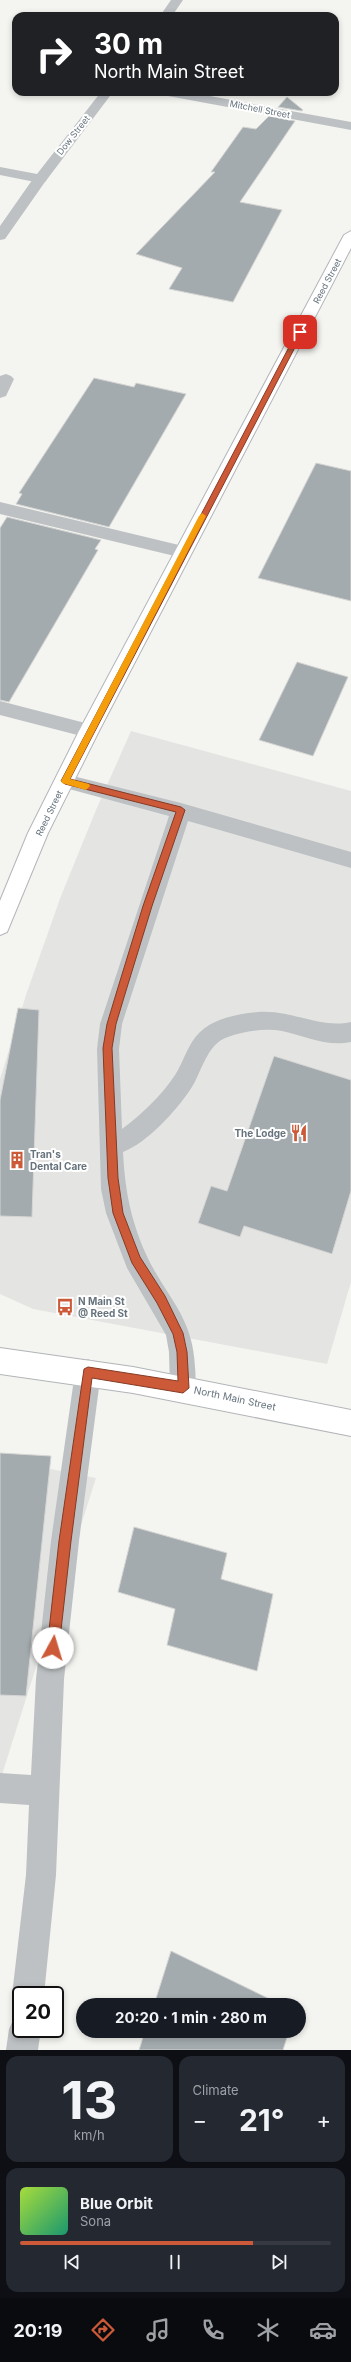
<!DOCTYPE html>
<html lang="en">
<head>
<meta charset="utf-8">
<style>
  body { margin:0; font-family:Inter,sans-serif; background:#242831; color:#f1f3f6; height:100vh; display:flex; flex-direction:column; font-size:15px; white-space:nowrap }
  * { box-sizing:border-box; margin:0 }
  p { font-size:13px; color:#9ea1a6 }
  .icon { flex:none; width:22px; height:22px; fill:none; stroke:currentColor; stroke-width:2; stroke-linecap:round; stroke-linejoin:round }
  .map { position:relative; height:2050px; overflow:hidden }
  .drawer { display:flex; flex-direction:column; gap:6px; padding:6px; background:#0d0f14; flex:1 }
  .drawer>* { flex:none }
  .banner { position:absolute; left:12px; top:12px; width:327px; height:84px; border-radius:12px; box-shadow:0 2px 6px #0003; background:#202124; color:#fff; overflow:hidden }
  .speed { position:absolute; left:12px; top:1986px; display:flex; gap:8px; font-size:20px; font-weight:700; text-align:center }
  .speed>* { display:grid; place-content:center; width:52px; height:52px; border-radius:50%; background:#171b24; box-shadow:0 2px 6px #0003; line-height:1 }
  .speed .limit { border:2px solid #111; border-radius:6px; background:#fff; color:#111 }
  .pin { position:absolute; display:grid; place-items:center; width:34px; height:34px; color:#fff; margin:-17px; border-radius:8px; box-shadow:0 2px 6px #0006 }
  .me { position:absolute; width:44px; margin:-22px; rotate:6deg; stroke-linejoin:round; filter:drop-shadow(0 0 3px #0008) }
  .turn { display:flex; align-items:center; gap:14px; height:84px; padding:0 16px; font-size:18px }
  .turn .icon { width:52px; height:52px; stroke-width:2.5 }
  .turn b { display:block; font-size:28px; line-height:34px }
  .big { font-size:30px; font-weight:700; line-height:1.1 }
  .drawer .tile { flex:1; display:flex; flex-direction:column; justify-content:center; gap:6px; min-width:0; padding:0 14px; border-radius:12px; background:#242831 }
  .drawer .dial { align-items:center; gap:0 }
  .dial b { font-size:52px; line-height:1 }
  .song { display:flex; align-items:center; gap:12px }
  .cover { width:48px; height:48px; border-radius:6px; background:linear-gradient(135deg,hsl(80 70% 55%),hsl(160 70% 35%)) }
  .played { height:4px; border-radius:2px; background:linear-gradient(90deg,#cc5a38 75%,#363941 75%) }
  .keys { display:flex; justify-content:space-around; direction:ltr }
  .heat { display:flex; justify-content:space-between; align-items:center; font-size:22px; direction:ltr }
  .drawer .tiles { flex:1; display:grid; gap:6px; grid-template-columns:1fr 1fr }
  .tile:last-child { grid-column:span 2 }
  .trip { position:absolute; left:76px; top:1998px; width:230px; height:40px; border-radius:20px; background:#171b24; box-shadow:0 2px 6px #0003; font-weight:700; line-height:40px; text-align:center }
  .dock { display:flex; height:64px; justify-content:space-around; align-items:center; background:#090b0e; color:#9ea1a6 }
  .dock .icon { width:28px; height:28px }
  .dock .current { color:#cc5a38 }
  .dock b { font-size:18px; color:#f1f3f6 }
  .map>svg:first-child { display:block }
  .built { fill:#e4e5e3 }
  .building { fill:#a4abaf; stroke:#d5d5d3 }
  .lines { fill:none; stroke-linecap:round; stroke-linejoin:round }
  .secondary-casing { stroke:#b2b6ba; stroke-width:2 }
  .primary-casing { stroke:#b1b5b7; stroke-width:2 }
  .service { fill:#bdc1c3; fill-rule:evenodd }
  .minor { fill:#bdc1c3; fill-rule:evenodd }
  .secondary { fill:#fff; fill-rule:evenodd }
  .primary { fill:#fff; fill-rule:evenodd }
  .route { fill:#cc5a38; stroke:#853a24 }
  .slow { fill:#f59e0b }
  .labels { text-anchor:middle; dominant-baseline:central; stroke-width:4; stroke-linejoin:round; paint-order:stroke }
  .far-street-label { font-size:9px; fill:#66737d; stroke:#fff }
  .poi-label { font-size:10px; font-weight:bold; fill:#66737d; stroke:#fff; text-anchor:start }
  .street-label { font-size:10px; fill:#66737d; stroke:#fff }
</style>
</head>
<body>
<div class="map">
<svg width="351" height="2050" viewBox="0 0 351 2050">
  <rect width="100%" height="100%" fill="#f4f4f0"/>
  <path class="built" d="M 131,731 L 351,791 L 351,1282 L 327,1364 L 33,1309 L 0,1294 L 0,1079 L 27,992 L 61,896 L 96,810 Z
    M 0,1459 L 96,1478 L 0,1781 Z"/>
  <path class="building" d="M 287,97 L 303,110 L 302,111 L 278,107 Z
    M 269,116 L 295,121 L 240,202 L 282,210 L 233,302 L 169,289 L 182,268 L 136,254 L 215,172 L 211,172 L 243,127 L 256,129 Z
    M 94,378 L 134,387 L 136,383 L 186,394 L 109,527 L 16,504 L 22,494 L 19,493 Z
    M 316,463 L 351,471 L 351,601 L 258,578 Z
    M 7,517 L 101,540 L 95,549 L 98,550 L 9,702 L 0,700 L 0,528 Z
    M 297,662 L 348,677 L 313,756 L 259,740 Z
    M 18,1008 L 39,1010 L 32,1217 L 0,1216 L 0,1100 Z
    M 274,1056 L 351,1080 L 351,1191 L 332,1254 L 244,1226 L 240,1237 L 198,1223 L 211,1186 L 227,1191 Z
    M 0,1453 L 51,1456 L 26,1696 L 0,1695 Z
    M 134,1527 L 227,1553 L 221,1579 L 273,1594 L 257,1671 L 167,1645 L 175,1609 L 118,1592 Z
    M 171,1951 L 282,2005 L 154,2005 Z
    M 145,2031 L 289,2031 L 283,2050 L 139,2050 Z"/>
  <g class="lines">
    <g class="secondary-casing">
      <path id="secondary" d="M 351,231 L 351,248 L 99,731 L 48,833 L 7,932 L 0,935 L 0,901 L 28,833 L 79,731 L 344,235 Z"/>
    </g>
    <g class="primary-casing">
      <path id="primary" d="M 0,1348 L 133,1367 L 351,1410 L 351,1436 L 133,1393 L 0,1374 Z"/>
    </g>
    <path class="service" d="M 40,175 L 47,179 L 5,239 L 0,240 L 0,226 L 35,176 Z
      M 6,374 L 11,376 L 14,379 L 6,396 L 0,398 L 0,376 Z
      M 0,502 L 183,546 L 189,548 L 192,552 L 189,556 L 183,558 L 0,514 Z
      M 0,701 L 89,724 L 96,726 L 99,731 L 96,736 L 89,738 L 0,715 Z
      M 65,774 L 181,803 L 351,852 L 351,868 L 188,821 L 122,1024 L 119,1049 L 122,1129 C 141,1115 162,1095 175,1075 C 182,1064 185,1053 192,1042 C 205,1020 234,1014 258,1012 C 291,1009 319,1029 351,1022 L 351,1042 C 326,1047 306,1036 282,1031 C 265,1028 244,1031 228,1037 C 206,1044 202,1073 190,1090 C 176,1111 147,1143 123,1152 C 125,1189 130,1217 145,1252 C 164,1295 193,1315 195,1367 C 196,1378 196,1387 192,1397 L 183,1401 L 174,1397 L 170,1388 L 169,1352 L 166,1335 L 127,1268 L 106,1213 L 101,1189 L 97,1049 L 100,1024 L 169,816 L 58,786 L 55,781 L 58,776 Z
      M 88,1359 L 97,1363 L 101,1372 L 79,1541 L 64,1679 L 56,1875 L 44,1995 L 21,1995 L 21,2008 L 17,2006 L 12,1995 L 26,1875 L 29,1805 L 0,1803 L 0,1773 L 31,1775 L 36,1679 L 51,1541 L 75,1372 L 79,1363 Z
      M 21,2015 L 21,2029 L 41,2029 L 38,2050 L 6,2050 L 9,2029 L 14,2018 Z"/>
    <path class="minor" d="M 171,0 L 183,0 L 172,16 L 160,16 Z
      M 101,92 L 113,92 L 45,182 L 40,183 L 0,175 L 0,167 L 37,174 Z
      M 162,92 L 188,92 L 351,122 L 351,130 L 168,96 Z"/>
    <use href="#secondary" class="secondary"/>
    <use href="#primary" class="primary"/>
  </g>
  <path class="route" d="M 298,330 L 303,332 L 70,779 L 181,807 L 185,810 L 152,906 L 125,994 L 116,1024 L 112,1048 L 118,1178 L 123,1213 L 140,1257 L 165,1296 L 183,1333 L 187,1352 L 189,1388 L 183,1393 L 92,1378 L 71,1541 L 59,1648 L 57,1652 L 53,1654 L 49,1652 L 47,1648 L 59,1541 L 84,1369 L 88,1367 L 178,1381 L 177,1352 L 173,1334 L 157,1303 L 132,1263 L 113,1213 L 108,1178 L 103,1048 L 107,1024 L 116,994 L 143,906 L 176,812 L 65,784 L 61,781 Z"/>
  <path class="slow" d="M 202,513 L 206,516 L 70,779 L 89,784 L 90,786 L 86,790 L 62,783 L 61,781 L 199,516 Z"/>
  <defs>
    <g id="restaurant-bare" transform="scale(1.38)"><path d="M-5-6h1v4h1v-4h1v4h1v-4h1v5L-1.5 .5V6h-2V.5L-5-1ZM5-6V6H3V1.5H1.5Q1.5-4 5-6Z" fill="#cc5a38" stroke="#fff" stroke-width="2.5" paint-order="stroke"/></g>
    <g id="building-bare" transform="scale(1.38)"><path d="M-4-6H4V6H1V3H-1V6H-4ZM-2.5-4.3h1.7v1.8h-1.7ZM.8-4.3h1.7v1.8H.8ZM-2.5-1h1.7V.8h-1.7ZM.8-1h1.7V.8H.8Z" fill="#cc5a38" stroke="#fff" stroke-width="2.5" paint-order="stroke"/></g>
    <g id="bus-bare" transform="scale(1.38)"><path d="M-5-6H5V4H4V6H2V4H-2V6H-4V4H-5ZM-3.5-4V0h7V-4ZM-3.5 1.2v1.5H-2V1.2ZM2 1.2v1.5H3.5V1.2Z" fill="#cc5a38" stroke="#fff" stroke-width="2.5" paint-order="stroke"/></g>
  </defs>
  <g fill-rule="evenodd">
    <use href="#restaurant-bare" x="299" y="1133"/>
    <use href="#building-bare" x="17" y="1160"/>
    <use href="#bus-bare" x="65" y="1307"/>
  </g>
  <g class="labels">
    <g class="far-street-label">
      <text transform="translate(260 109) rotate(11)">Mitchell Street</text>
      <text transform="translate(73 135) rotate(-52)">Dow Street</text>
      <text transform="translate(327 281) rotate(-62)">Reed Street</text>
      <text transform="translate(49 813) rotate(-64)">Reed Street</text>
    </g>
    <g class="poi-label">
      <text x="286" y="1133" text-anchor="end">The Lodge</text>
      <text x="30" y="1154">Tran's<tspan x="30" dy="12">Dental Care</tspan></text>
      <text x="78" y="1301">N Main St<tspan x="78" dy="12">@ Reed St</tspan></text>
    </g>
    <g class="street-label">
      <text transform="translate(235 1398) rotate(12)">North Main Street</text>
    </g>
  </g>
</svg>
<div class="speed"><div class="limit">20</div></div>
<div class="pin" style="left:300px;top:332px;background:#d93025"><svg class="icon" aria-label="arrive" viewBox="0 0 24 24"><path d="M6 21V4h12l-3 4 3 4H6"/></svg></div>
<svg class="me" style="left:53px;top:1648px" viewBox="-20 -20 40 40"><circle r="19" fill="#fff"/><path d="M0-13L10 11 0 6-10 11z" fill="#cc5a38"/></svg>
<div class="trip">20:20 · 1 min · 280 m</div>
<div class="banner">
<div class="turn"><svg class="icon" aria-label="right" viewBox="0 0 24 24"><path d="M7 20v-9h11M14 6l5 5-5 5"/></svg><div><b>30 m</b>North Main Street</div></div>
</div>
</div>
<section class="drawer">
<div class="tiles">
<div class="tile dial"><b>13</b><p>km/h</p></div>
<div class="tile"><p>Climate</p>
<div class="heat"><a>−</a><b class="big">21°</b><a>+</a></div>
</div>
<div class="tile">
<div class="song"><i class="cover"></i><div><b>Blue Orbit</b><p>Sona</p></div></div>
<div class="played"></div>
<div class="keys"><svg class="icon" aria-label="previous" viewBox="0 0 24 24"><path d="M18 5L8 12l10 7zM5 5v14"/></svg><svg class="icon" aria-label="pause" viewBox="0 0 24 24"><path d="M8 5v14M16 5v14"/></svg><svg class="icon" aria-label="next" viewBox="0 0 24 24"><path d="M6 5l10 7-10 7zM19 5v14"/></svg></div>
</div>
</div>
</section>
<nav class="dock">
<b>20:19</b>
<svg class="icon current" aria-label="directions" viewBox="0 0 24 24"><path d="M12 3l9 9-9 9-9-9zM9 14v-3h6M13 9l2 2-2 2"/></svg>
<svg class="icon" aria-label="music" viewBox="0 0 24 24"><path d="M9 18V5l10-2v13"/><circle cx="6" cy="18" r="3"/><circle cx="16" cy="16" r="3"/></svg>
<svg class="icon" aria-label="phone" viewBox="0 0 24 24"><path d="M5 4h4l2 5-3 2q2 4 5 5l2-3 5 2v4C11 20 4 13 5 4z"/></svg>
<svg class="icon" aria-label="climate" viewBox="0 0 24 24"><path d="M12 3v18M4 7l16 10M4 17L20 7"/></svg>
<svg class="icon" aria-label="car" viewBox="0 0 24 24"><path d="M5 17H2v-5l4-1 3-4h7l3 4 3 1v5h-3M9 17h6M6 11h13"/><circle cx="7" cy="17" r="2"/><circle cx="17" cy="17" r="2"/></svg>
</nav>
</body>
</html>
